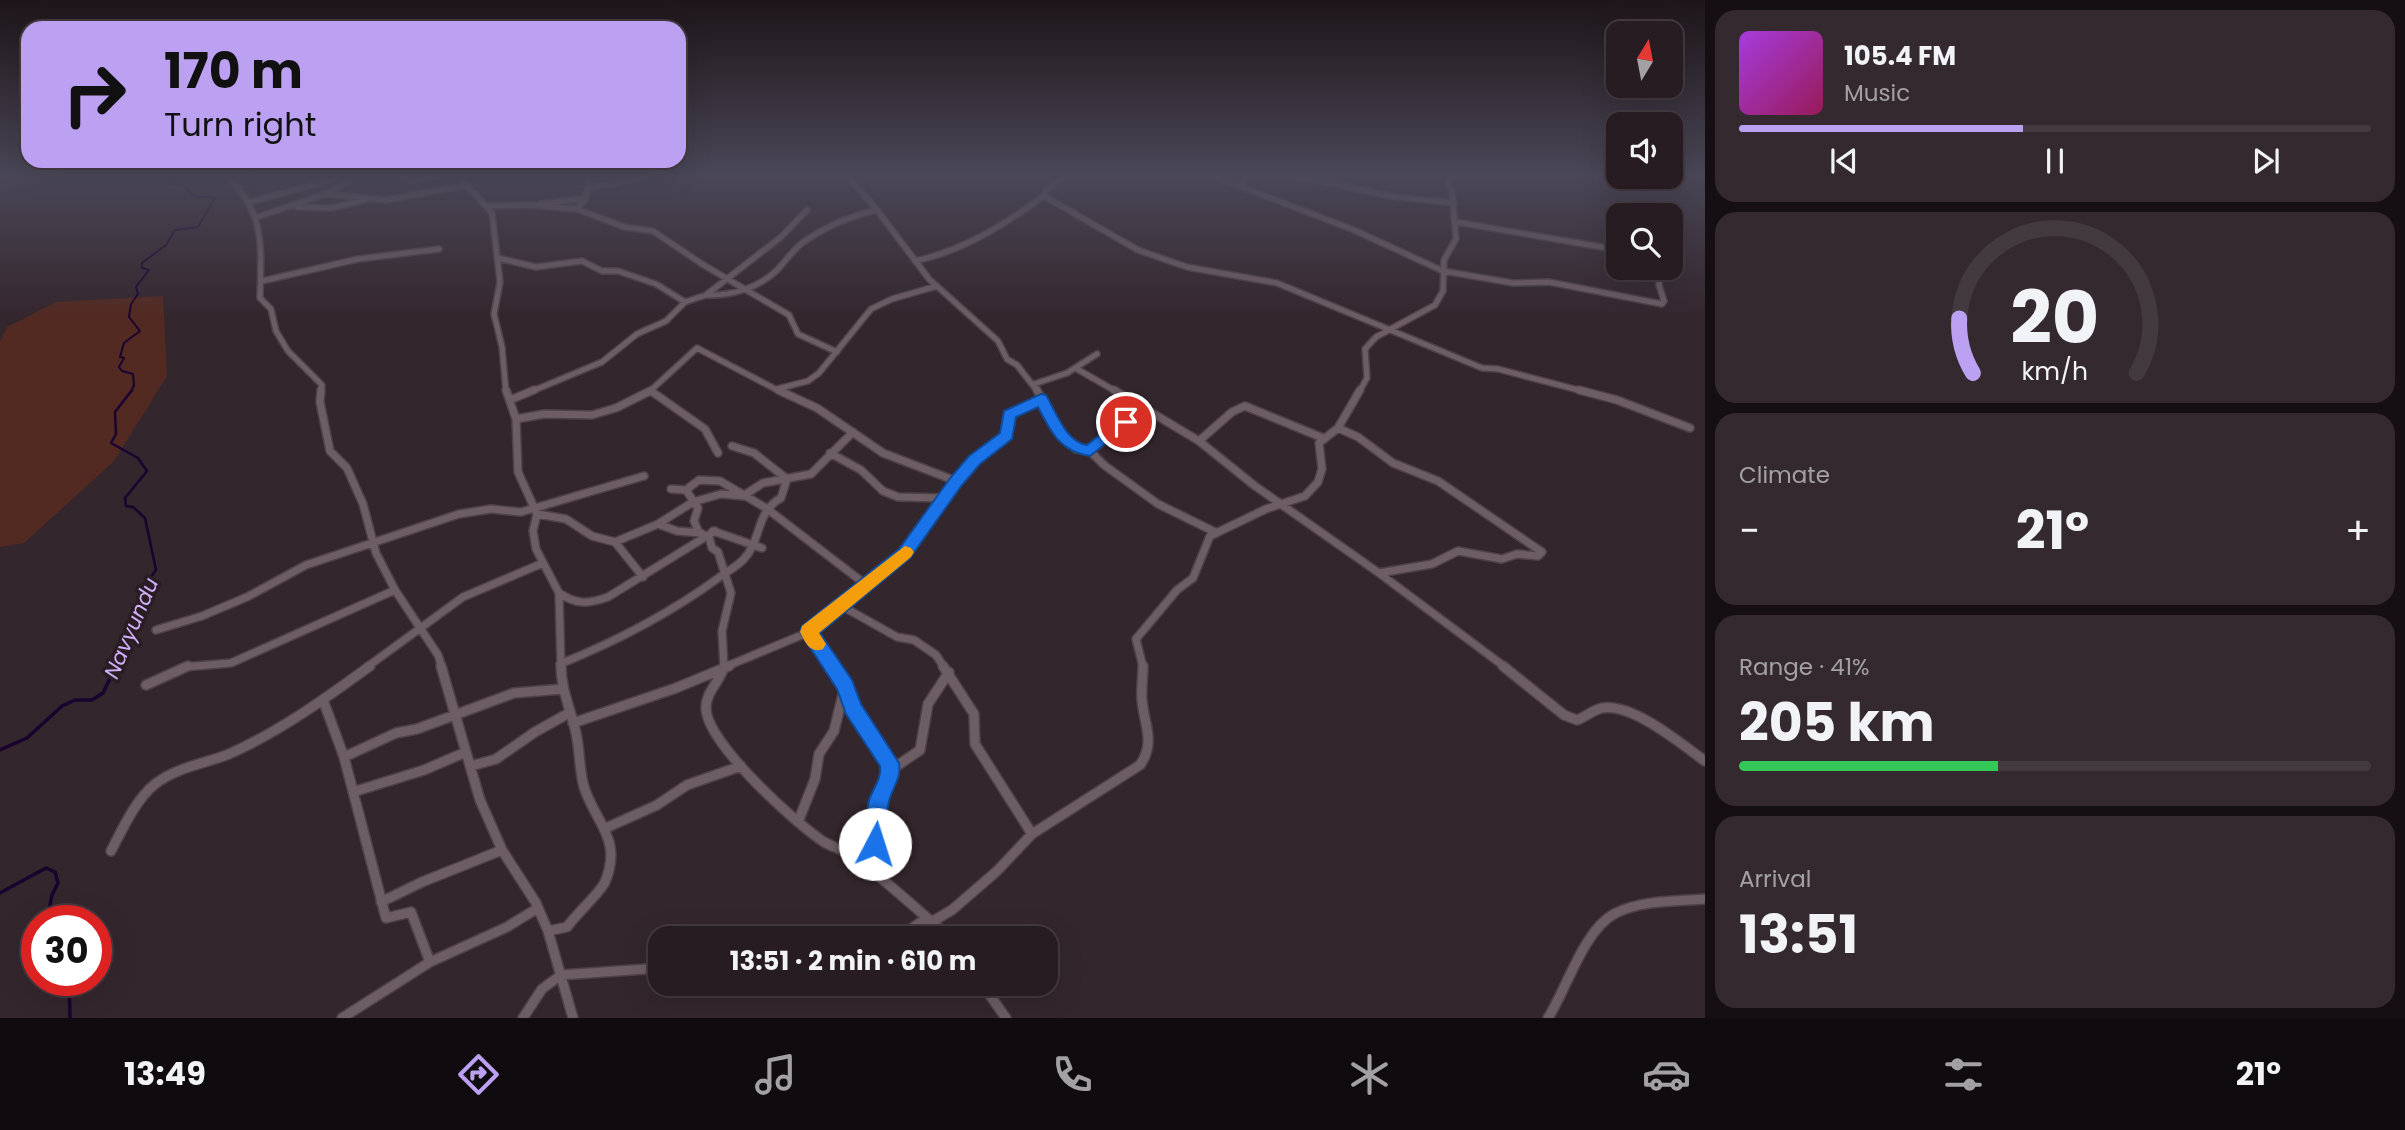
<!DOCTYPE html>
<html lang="en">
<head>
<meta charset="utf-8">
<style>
  body { margin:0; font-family:Poppins,sans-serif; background:#33292f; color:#f1f3f6; height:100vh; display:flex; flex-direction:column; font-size:26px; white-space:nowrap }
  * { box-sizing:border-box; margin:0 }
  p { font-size:23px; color:#a4a1a5 }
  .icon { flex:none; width:38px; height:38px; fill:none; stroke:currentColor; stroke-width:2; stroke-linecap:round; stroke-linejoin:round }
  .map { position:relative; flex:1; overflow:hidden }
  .drawer { display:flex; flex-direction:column; gap:10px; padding:10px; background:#150f13; width:700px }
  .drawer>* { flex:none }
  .top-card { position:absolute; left:21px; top:21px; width:665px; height:147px; border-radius:21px; box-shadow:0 7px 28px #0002,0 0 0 2px #433a40; background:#bca0f2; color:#111; overflow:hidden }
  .needle { width:46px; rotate:10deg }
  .fabs { position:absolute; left:1606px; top:21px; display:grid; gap:14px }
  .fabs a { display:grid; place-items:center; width:77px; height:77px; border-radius:14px; background:#271c22; box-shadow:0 7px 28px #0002,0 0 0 2px #433a40; font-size:35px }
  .speed { position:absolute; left:21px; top:905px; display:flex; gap:14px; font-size:35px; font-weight:700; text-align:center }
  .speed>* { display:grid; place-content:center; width:91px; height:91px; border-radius:50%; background:#271c22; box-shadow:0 7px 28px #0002,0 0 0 2px #433a40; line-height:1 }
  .speed .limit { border:10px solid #d22; background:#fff; color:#111 }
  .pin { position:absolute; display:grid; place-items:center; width:60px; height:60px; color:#fff; margin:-30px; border:4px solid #fff; border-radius:50%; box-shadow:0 2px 7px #0007 }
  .me { position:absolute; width:77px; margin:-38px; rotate:5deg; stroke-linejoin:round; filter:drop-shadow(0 0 5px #0008) }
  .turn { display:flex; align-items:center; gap:24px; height:147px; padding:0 28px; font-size:32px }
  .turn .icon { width:91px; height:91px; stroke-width:2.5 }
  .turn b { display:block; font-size:49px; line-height:60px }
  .big { font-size:52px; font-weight:700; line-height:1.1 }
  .drawer .card { flex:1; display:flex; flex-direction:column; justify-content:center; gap:10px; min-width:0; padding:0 24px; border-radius:21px; background:#33292f }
  .drawer .dial { align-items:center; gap:0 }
  .dial svg { height:182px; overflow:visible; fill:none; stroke:#433a40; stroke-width:7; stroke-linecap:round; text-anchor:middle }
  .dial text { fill:#f1f3f6; stroke:none }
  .song { display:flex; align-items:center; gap:21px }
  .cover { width:84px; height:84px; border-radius:10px; background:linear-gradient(135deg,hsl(280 70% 55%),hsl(330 70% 35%)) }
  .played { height:7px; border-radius:4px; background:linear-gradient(90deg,#bca0f2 45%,#433a40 45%) }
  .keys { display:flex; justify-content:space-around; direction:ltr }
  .heat { display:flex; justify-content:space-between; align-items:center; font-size:38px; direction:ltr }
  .charge { height:10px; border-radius:5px; background:linear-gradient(90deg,#34c759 41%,#433a40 0) }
  .trip { position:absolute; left:648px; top:926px; width:410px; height:70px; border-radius:21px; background:#271c22; box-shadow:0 7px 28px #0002,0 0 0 2px #433a40; font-weight:700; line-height:70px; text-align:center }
  .dock { display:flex; height:112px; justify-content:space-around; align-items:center; background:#100b0e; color:#a4a1a5 }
  .dock .icon { width:49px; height:49px }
  .dock .active { color:#bca0f2 }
  .dock b { font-size:32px; color:#f1f3f6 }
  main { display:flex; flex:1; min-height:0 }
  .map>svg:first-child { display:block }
  .green { fill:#522a22 }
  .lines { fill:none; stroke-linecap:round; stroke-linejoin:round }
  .stream-far2 { stroke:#1a032e; stroke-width:2 }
  .stream-far1 { stroke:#1a032e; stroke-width:2.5 }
  .stream { stroke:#1a032e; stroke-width:3.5 }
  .minor-far2-casing { stroke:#4e4247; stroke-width:8 }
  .minor-far1-casing { stroke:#4e4247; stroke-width:10 }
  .minor-casing { stroke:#4e4247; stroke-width:12 }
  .minor-far2 { stroke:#6d5d65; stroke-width:5 }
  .minor-far1 { stroke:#6d5d65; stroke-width:7 }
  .minor { stroke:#6d5d65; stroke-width:9 }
  .route { fill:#1a73e8; stroke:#114b97; stroke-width:2 }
  .slow { fill:#f59e0b }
  .labels { text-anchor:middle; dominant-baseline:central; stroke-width:7; stroke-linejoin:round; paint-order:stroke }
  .water-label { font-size:21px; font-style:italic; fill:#d2b0fd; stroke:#2a1d23 }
</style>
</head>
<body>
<main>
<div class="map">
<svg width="1705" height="1018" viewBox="0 0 1705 1018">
  <rect width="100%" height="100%" fill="#34262d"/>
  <path class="green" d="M 163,296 L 167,376 L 114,461 L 24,543 L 0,547 L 0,342 L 7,327 L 56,302 Z"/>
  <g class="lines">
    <path class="stream-far2" d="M 131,392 L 134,385 L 133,374 L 122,371 L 119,367 L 124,358 L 120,357 L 124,343 L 140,331 L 129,317 L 131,304 L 138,294 L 136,287 L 149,270 L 142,268 L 142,263 L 166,245 L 175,230 L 198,227 L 215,198 L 194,196 L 182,185 L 172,184 L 177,175"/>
    <path class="stream-far1" d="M 115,667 L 133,630 L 140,607 L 147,597 L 148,581 L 156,570 L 145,518 L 133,507 L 126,506 L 125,498 L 147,471 L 138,458 L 111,443 L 116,434 L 115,412 L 132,390"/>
    <path class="stream" d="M 0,750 L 27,738 L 62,706 L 75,700 L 92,700 L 103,693 L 116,666
      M 0,893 L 46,868 L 55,872 L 58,883 L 52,895 L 47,920
      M 69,980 L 70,1018"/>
    <g class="minor-far2-casing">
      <path id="minor-far2" d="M 226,175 C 266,213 261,246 260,298 L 271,309 L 276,331 L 288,351 L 322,385 L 321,392
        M 392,175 L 413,180 L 449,175
        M 466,175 L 463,181 L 492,213 L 500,282 L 494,314 L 502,347 L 506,392
        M 846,175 L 874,206 L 929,279 L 998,341 L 1007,359 L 1017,365 L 1038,392
        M 1211,175 L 1354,230 L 1443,271 L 1513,283 L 1549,282 L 1662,304 L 1664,301 L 1659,285 L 1659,268
        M 1290,175 L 1396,197 L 1454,203
        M 1242,185 L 1246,175
        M 589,188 L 655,175
        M 326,194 L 386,200 L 468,185
        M 1044,196 L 1138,250 L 1187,267 L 1277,283 L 1482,368 L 1498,369 L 1586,392
        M 250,202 L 348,175
        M 540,204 L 586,198
        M 486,206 L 532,205 L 577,209 L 624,227 L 653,231 L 702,264 L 789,315 L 798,334 L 837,352
        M 297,207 L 331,208 L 365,200
        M 577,209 L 586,198 L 590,175
        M 257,217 L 326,194 L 360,175
        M 1456,222 L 1619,250
        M 498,258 L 536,267 L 582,261 L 602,271 L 618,271 L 656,284 L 685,302
        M 915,261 C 963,251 1005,224 1044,196 L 1045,191 L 1068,175
        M 262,281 L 358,259 L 439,249
        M 706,295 C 731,296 758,288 776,271 C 785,262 792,251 802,243 C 823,228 851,216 876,210
        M 1077,369 L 1117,392
        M 1034,384 L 1067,373 L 1097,354
        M 777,389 L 808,381 L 819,373 L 871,309 L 892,299 L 937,286
        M 530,392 L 602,362 L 637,334 L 666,321 L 685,302 L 706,295 L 781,237 L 807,210
        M 649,392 L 697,348 L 781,392
        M 1359,392 L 1367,378 L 1365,349 L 1376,337 L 1435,305 L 1443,291 L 1444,260 L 1456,239 L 1452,192 L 1448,181 L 1455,175"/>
    </g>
    <g class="minor-far1-casing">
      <path id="minor-far1" d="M 321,390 L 320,402 L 330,451 L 347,468 L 363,504 L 376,553 L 395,590 L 438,655 L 442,667
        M 506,390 L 516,419 L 518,472 L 537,514 L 533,531 L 536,549 L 559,593 L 561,667
        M 778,390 L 817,408 L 883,453 L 956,481
        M 1037,390 L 1057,429 L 1076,449 L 1090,451 L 1104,465 L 1158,504 L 1217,533
        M 1114,390 L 1199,441 L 1255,486 L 1379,573 L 1505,667
        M 1579,390 L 1617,400 L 1690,428
        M 651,391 L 705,429 L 718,453
        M 510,400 L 534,390
        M 516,419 L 544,414 L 592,415 L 616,408 L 652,390
        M 1338,428 L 1358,437 L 1393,463 L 1438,481 L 1542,552 L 1538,556 L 1517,554 L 1502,559 L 1458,551 L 1432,564 L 1379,573
        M 1199,441 L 1232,412 L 1245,406 L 1323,438
        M 1090,451 L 1144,407
        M 830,453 L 861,470 L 883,491 L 898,497 L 943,498
        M 671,489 L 686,490 L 698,508 L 694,521 L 699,533 L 709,537 L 712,548 L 718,552 L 731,593 L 722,631 L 724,667
        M 686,490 L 699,480 L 720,481 L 766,508 L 865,584 L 809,632 L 833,667
        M 537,514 L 566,519 L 592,536 L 615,542 L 658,524 L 693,502 L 721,494 L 743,496 L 763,483 L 811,474 L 853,432
        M 658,524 L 677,531 L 701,533
        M 713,531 L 762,548
        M 615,542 L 643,577
        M 865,584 L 904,553 L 956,481 L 975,460 L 1007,435 L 1009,415 L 1041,399
        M 559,593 C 577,605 588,604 608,597 L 715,531
        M 840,605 L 897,637 L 914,640 L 936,655 L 944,667
        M 156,630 L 202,616 L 247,597 L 306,565 L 459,514 L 491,509 L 521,512 L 644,476
        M 560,664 C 617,641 671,613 721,576 C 728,571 736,567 743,560 C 762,541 755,512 781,498 L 787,479 L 754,453 L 732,446
        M 184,667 L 231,663 L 395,590
        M 367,667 L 463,597 L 543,563
        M 725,667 L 809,632
        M 1143,667 L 1136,639 L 1177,590 L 1193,578 L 1210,536 L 1266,509 L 1305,496 L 1318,482 L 1322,469 L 1319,443 L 1338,428 L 1360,390"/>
    </g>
    <g class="minor-casing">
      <path id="minor" d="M 441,666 L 480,800 L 502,850 L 536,903 L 548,931 L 573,1018
        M 724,666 C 721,681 705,692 706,709 C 708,744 795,823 824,842 C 833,847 844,850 853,856 C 887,881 918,911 951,938
        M 831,666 L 845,686 L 852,708 L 889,763 L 891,774 L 878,804 L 878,832 L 872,859 L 875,875
        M 943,666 L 974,714 L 975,744 L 1032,834
        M 1503,666 L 1564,715 L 1577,720 C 1585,717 1593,710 1602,708 C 1633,703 1681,744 1705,761
        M 146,685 L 188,666
        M 323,700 L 344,757 L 386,918 L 411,912 L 430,962
        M 573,723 L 676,688 L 729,666
        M 344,757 L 396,733 L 417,729 L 514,693 L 563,689
        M 471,766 L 496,759 L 535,732 L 569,713
        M 891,770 L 920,750 L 928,704 L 949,672
        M 353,792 L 424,770 L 466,752
        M 798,822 L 815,779 L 819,754 L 834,731 L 845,686
        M 606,828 L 657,805 L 687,785 L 741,766
        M 111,851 C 122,830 136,799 155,784 C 177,767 204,764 229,754 C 279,732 326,698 370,666
        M 381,902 L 422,882 L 502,850
        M 548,931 L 567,927 C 576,914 600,893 605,882 C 623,839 595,822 584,787 C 579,770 580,750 576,733 C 571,710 561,690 561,666
        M 898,938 L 921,922 L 933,921 L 952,910 L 997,871 L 1032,834 L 1140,765 C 1156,742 1144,725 1142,700 C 1141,689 1143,677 1143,666
        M 982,984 L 1006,1018
        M 342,1018 L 430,962 L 507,927 L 538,908
        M 523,1018 L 542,989 L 561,975 L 660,968
        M 1548,1018 C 1566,990 1584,930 1614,914 C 1640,900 1677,901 1705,899"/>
    </g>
    <use href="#minor-far2" class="minor-far2"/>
    <use href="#minor-far1" class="minor-far1"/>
    <use href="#minor" class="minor"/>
  </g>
  <linearGradient id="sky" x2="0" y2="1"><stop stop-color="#1d1519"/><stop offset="0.55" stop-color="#4a4757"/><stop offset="1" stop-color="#4a4757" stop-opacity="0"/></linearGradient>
  <rect width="1705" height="318" fill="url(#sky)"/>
  <path class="route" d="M 1041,394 L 1046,395 C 1056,412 1066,442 1087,445 L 1121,418 L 1126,417 L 1133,422 L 1090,456 C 1060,452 1051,432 1038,407 L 1016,417 L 1012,439 L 980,464 L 962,485 L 910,558 L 820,633 L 852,680 L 861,704 L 899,763 C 902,780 890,790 888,806 C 886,823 889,835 882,851 L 875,854 L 868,851 C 865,844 866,814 868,805 C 870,791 882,781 880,766 L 846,714 L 837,689 L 800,632 L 802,626 L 899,549 L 951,477 L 969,456 L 1000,433 L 1004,411 Z"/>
  <path class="slow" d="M 905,546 L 911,548 L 914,552 L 911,557 L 819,633 L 826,644 L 823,649 C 810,654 805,642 800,632 L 802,626 Z"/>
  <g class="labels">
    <g class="water-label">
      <text transform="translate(131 628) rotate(-67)">Navyundu</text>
    </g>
  </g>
</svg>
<div class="fabs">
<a><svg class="needle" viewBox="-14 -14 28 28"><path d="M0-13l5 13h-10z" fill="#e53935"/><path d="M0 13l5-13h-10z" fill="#a4a1a5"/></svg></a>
<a><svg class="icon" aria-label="sound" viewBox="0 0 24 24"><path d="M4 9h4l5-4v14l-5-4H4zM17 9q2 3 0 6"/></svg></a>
<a><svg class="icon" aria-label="search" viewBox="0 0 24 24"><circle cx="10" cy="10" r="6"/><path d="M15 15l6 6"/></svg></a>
</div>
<div class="speed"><div class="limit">30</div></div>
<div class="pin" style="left:1126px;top:422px;background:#d93025"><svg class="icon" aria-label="arrive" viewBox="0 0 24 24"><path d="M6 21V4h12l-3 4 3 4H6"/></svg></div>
<svg class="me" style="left:875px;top:844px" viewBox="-20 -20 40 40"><circle r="19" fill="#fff"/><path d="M0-13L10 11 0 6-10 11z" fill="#1a73e8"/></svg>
<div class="trip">13:51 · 2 min · 610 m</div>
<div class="top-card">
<div class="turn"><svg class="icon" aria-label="right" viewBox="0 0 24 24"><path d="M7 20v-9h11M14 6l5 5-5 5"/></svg><div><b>170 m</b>Turn right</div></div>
</div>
</div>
<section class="drawer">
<div class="card">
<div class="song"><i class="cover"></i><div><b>105.4 FM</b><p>Music</p></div></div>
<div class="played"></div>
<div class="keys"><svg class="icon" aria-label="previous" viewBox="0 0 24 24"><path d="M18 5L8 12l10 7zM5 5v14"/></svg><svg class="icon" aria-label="pause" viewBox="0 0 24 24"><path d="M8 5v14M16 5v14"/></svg><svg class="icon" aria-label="next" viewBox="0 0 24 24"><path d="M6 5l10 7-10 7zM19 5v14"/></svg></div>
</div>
<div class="card dial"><svg viewBox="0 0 100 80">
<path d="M14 69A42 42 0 1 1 86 69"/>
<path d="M14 69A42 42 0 0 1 8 45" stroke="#bca0f2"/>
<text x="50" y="56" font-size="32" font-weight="700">20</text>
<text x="50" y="72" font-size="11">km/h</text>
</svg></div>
<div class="card"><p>Climate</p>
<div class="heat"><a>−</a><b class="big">21°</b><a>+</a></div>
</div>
<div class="card"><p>Range · 41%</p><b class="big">205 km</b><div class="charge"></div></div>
<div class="card"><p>Arrival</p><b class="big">13:51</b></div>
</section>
</main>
<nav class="dock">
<b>13:49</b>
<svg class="icon active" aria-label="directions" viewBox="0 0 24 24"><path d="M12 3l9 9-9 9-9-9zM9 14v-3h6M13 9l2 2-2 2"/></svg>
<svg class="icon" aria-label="music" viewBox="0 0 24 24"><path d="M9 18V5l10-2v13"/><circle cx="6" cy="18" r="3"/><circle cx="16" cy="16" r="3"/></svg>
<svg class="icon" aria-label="phone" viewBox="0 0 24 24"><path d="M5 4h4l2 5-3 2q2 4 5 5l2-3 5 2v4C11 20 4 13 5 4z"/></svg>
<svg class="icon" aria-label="climate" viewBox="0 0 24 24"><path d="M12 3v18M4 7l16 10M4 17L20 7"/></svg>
<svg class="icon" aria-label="car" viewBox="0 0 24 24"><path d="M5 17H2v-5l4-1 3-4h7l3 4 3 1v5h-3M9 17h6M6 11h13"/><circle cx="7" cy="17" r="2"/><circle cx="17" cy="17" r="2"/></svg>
<svg class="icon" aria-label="filters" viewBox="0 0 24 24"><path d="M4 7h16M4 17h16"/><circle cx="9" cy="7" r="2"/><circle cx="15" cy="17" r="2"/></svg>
<b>21°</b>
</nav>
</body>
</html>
